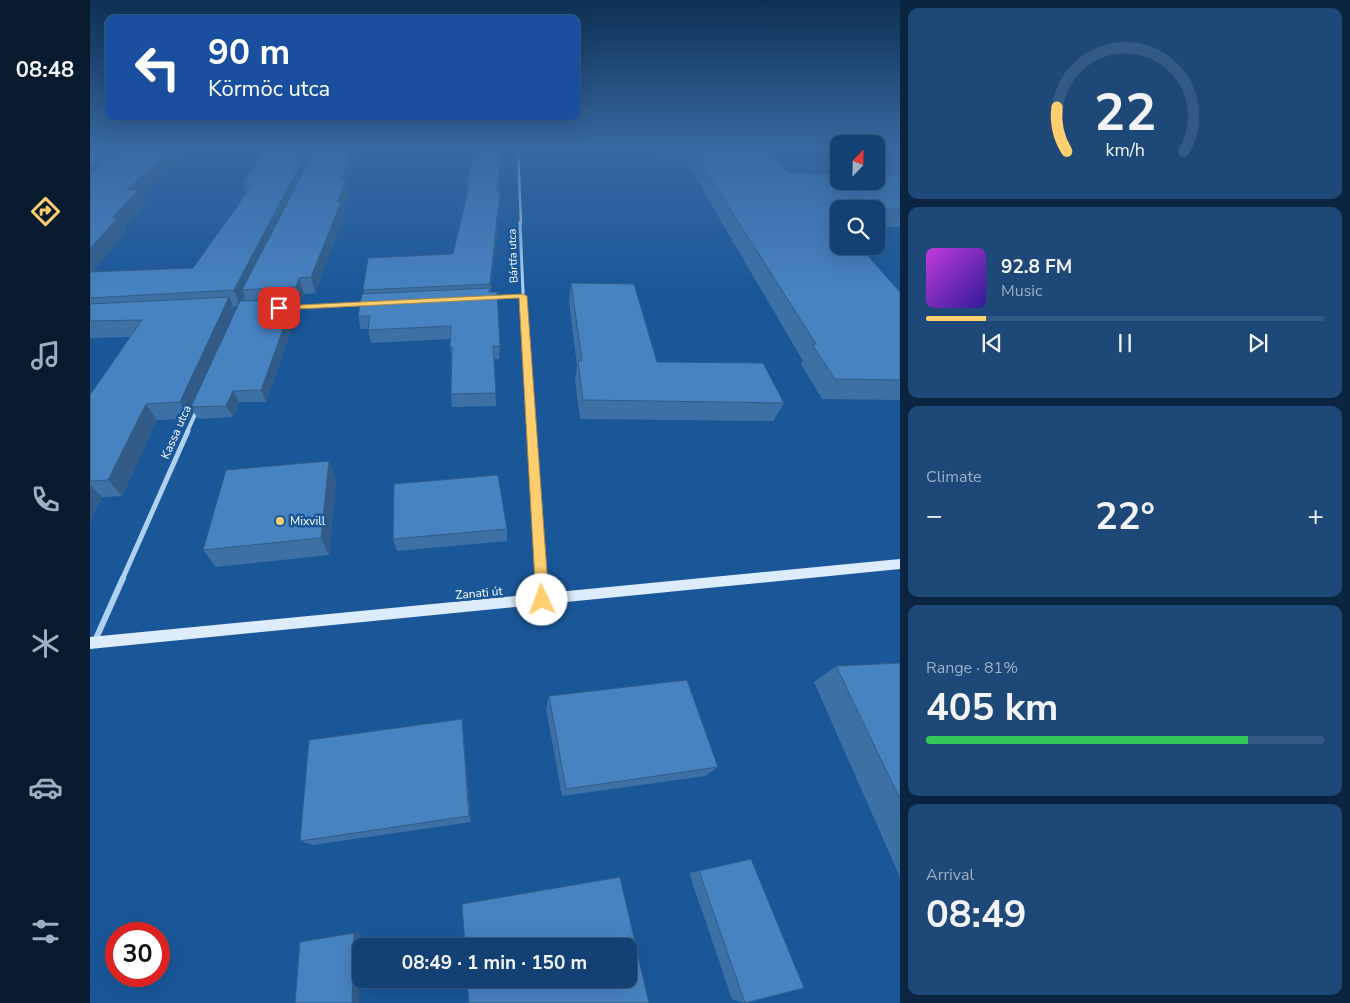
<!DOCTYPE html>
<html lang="en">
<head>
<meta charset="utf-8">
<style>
  body { margin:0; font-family:"Nunito Sans",sans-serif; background:#1d4878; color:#f1f3f6; height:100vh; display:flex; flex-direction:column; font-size:19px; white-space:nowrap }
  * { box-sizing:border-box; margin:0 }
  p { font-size:16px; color:#9dafc4 }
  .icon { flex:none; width:28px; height:28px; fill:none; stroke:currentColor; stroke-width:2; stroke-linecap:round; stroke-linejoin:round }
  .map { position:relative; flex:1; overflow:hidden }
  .side { display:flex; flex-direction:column; gap:8px; padding:8px; background:#0b243f; width:450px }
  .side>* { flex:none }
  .hud { position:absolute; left:15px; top:15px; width:475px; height:105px; border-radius:10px; box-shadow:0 5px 20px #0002,0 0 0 1px #335a85; background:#1a4fa0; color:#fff; overflow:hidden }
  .needle { width:32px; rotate:22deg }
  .fabs { position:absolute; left:740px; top:135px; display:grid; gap:10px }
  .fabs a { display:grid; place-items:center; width:55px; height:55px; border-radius:10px; background:#144173; box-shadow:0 5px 20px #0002,0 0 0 1px #335a85; font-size:25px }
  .speed { position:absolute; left:15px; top:922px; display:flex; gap:10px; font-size:25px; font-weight:700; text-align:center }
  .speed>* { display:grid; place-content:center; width:65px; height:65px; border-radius:50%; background:#144173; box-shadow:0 5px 20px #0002,0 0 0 1px #335a85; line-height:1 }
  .speed .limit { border:8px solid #d22; background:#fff; color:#111 }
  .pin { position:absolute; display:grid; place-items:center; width:42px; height:42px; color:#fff; margin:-21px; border-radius:10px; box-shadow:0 2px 8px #0006 }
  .me { position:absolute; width:55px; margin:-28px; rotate:357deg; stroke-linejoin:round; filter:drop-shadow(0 0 4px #0008) }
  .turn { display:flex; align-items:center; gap:18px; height:105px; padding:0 20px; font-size:22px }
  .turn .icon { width:65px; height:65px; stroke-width:2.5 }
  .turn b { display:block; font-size:35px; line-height:42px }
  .big { font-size:38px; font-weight:700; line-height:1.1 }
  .side .tile { flex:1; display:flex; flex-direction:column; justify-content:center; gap:8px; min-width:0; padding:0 18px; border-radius:10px; background:#1d4878 }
  .side .dial { align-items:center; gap:0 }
  .dial svg { height:130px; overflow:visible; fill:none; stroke:#335a85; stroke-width:7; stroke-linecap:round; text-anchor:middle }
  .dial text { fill:#f1f3f6; stroke:none }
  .song { display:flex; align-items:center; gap:15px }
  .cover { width:60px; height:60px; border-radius:8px; background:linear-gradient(135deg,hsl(290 70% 55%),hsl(250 70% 35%)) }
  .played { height:5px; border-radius:2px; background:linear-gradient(90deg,#ffcf6f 15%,#335a85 15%) }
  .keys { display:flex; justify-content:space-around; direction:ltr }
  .heat { display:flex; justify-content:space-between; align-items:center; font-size:28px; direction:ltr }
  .charge { height:8px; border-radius:4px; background:linear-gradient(90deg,#34c759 81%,#335a85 0) }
  .trip { position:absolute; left:262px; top:938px; width:285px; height:50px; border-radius:10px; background:#144173; box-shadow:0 5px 20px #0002,0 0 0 1px #335a85; font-weight:700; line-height:50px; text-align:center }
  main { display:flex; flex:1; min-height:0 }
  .menu { display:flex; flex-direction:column; width:90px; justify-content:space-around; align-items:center; background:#081a2e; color:#9dafc4 }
  .menu .icon { width:35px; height:35px }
  .menu .selected { color:#ffcf6f }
  .menu b { font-size:22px; color:#f1f3f6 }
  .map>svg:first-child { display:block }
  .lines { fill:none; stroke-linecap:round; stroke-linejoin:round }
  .street-far4 { stroke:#afd0f1; stroke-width:2.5 }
  .street-far3 { stroke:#afd0f1; stroke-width:3 }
  .street-far2 { stroke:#afd0f1; stroke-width:4 }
  .street-far1 { stroke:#afd0f1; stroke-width:5 }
  .street { stroke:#afd0f1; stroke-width:6 }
  .secondary { fill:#ddecfc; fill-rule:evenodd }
  .wall { fill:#3d71a6; fill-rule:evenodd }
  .shaded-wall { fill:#325c87 }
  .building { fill:#4783c1; stroke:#325c87 }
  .route { fill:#ffcf6f; stroke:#a68748 }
  .poi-dot { fill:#ffcf6f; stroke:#1a5799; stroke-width:2 }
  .labels { text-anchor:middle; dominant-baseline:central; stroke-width:5; stroke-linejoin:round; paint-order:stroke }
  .far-street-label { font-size:11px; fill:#fff; stroke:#1a5799 }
  .street-label { font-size:12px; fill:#fff; stroke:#1a5799 }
  .poi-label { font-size:12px; fill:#fff; stroke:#1a5799; text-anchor:start }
</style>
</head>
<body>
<main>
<nav class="menu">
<b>08:48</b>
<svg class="icon selected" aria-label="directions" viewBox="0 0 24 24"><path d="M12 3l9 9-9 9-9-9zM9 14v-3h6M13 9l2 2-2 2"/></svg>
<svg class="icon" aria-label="music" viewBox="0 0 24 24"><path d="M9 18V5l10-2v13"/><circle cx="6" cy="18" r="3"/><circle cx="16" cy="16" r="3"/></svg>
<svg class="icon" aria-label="phone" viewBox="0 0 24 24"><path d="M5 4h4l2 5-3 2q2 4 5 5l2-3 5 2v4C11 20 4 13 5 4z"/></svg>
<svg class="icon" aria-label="climate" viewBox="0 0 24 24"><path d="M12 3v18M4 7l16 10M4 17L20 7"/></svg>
<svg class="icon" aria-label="car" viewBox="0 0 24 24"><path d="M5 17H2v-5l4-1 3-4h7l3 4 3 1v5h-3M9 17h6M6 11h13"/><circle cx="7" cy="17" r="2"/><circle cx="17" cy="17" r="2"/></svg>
<svg class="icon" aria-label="filters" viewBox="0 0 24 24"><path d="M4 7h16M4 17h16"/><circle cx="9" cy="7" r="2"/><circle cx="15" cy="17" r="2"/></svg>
</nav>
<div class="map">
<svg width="810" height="1003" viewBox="0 0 810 1003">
  <rect width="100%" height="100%" fill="#1a5799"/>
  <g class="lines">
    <path class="street-far4" d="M 428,149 L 431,223"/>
    <path class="street-far3" d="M 430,222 L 434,315
      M 403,297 L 433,296
      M 200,307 L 277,304"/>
    <path class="street-far2" d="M 434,314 L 441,432
      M 97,432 L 108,408"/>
    <path class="street-far1" d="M 441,431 L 451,580
      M 32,580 L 98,431"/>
    <path class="street" d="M 451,578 L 452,600
      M 4,643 L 33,578"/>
    <path class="secondary" d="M 810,559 L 810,569 L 0,649 L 0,637 Z"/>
  </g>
  <path class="wall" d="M 0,149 L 52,196 L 56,203 L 34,228 L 36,232 L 4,270 L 5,272 L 103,268 L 156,195 L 152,184 L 176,149 L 269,149 L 257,184 L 259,194 L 253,209 L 254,216 L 225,293 L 214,294 L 211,303 L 206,304 L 208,310 L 176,402 L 149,402 L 143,417 L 108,419 L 103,411 L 100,419 L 67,420 L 32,496 L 12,497 L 0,521 L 0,395 L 40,337 L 0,338 ZM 148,306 L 145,311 L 143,307 Z
    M 413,149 L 408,191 L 410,191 L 410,200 L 401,292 L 410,346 L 409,359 L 404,359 L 406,406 L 362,407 L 361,394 L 362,360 L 360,347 L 361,339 L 281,343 L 278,329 L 271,329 L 268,316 L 274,294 L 273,290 L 363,254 L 378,191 L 377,191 L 377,182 Z
    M 566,149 L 674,149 L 698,173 L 791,174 L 786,170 L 786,149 L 810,149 L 810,227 L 786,227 L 786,209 L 749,209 L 749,246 L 810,292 L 810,400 L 732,399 L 711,364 L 713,361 L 594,158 L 571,158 Z
    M 481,283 L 567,362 L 694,403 L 683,421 L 490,419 L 485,379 L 487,366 L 479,301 Z
    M 246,479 L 239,555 L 126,567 L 113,550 Z
    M 417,529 L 417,541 L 307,551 L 303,539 Z
    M 810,663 L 810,877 L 724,682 L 746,666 Z
    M 459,696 L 628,767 L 615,776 L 472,796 L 456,708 Z
    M 372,719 L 373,730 L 381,822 L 223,845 L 210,841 Z
    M 661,859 L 657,1003 L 654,1003 L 642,999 L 599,873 Z"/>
  <path class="shaded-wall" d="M 21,149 L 43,149 L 0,187 L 0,167 Z
    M 81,149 L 100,149 L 52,196 L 56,203 L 34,228 L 36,232 L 4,270 L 10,280 L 0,283 L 0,248 L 22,218 L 37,190 Z
    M 218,149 L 227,149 L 152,290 L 155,297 L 150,306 L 144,290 Z
    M 262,149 L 269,149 L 257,184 L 259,194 L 253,209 L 254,216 L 225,293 L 221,277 L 247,202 L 251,180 Z
    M 412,149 L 413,149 L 407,200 L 407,191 Z
    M 410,191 L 410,200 L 401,294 L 400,284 Z
    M 209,278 L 214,294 L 211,303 L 206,287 Z
    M 139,297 L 146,313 L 101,407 L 103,411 L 100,419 L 90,402 Z
    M 204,299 L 208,310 L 176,402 L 171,390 Z
    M 143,391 L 149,402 L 143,417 L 136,406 Z
    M 56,404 L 67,420 L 32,496 L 18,480 Z
    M 239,461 L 246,479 L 239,555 L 231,538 Z
    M 0,485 L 12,497 L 0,521 Z
    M 372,719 L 373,730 L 381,822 L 379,816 Z
    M 271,932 L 269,1003 L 262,1003 L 264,933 Z"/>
  <path class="building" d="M 0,149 L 21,149 L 0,167 Z
    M 31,149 L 81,149 L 37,190 L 49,189 L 22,218 L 28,218 L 0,248 L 0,175 Z
    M 176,149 L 218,149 L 144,290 L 0,298 L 0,272 L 103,268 L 163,184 L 152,184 Z
    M 225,149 L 262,149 L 251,180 L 256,180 L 247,202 L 251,202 L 221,277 L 209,278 L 206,287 L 152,290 Z
    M 384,149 L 412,149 L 407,191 L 410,191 L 400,284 L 273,290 L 278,258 L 363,254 L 380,182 L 377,182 Z
    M 602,149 L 674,149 L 698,173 L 749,174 L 749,181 L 786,181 L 786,174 L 810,174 L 810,209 L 777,209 L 776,208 L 774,209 L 749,209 L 749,246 L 769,246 L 810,292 L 810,380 L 745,379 L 722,344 L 726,344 Z
    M 788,149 L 810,149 L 810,165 Z
    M 481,283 L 544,284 L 567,362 L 673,363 L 694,403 L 493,400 L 488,361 L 492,361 Z
    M 400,288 L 399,292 L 407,292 L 410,346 L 403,346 L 406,393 L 361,394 L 362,347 L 360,347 L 361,326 L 278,330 L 280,316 L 268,316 L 272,294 Z
    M 139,297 L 90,402 L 56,404 L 18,480 L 0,481 L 0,395 L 52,320 L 0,321 L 0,304 Z
    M 204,299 L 171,390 L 143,391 L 136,406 L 101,407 L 150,301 Z
    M 239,461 L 231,538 L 113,550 L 136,470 Z
    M 408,475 L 417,529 L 303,539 L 304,484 Z
    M 810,663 L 810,799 L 746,666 Z
    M 597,680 L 628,767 L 476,789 L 459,696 Z
    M 372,719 L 379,816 L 210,841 L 219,740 Z
    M 661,859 L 714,988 L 655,1003 L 609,871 Z
    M 530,877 L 559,1003 L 379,1003 L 377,979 L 539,979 L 539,946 L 375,946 L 372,904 Z
    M 264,933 L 262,1003 L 205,1003 L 210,942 Z"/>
  <linearGradient id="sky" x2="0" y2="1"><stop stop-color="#0e3054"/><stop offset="0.51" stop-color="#3869a2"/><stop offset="1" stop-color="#3869a2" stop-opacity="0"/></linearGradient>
  <rect width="810" height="290" fill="url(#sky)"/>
  <path class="route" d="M 433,294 L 437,296 L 459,600 L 457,605 L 452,606 L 448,605 L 446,600 L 429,298 L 189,310 L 185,308 L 189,306 Z"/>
  <circle class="poi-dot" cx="190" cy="521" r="5"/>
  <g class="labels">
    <g class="far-street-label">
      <text transform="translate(423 256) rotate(-92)">Bártfa utca</text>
    </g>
    <g class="street-label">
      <text transform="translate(86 432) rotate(-66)">Kassa utca</text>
      <text transform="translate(389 593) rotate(-5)">Zanati út</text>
    </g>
    <g class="poi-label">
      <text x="200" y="521">Mixvill</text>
    </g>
  </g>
</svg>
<div class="fabs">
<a><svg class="needle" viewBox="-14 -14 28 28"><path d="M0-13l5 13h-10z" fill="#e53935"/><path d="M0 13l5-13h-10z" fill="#9dafc4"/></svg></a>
<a><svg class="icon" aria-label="search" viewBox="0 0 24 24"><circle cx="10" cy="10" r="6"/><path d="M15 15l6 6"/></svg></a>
</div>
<div class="speed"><div class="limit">30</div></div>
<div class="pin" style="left:189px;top:308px;background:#d93025"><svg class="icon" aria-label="arrive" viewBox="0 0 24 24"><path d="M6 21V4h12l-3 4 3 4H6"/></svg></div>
<svg class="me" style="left:452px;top:600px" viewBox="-20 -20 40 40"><circle r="19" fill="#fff"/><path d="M0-13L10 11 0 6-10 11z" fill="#ffcf6f"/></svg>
<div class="trip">08:49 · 1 min · 150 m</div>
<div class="hud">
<div class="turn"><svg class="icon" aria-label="left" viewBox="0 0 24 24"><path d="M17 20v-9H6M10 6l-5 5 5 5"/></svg><div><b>90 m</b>Körmöc utca</div></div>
</div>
</div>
<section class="side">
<div class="tile dial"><svg viewBox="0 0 100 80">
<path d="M14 69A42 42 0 1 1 86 69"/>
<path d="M14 69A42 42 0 0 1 8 42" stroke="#ffcf6f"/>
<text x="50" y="56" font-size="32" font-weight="700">22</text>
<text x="50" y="72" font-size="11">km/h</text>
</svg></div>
<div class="tile">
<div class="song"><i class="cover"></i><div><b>92.8 FM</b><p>Music</p></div></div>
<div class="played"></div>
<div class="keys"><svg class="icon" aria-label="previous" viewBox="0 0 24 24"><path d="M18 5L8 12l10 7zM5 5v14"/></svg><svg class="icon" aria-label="pause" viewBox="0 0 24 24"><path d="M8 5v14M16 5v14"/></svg><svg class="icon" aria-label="next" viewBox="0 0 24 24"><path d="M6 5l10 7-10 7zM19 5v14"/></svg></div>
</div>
<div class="tile"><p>Climate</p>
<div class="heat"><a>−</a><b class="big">22°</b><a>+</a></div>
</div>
<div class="tile"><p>Range · 81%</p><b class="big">405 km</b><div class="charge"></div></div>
<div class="tile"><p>Arrival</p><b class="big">08:49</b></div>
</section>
</main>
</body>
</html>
